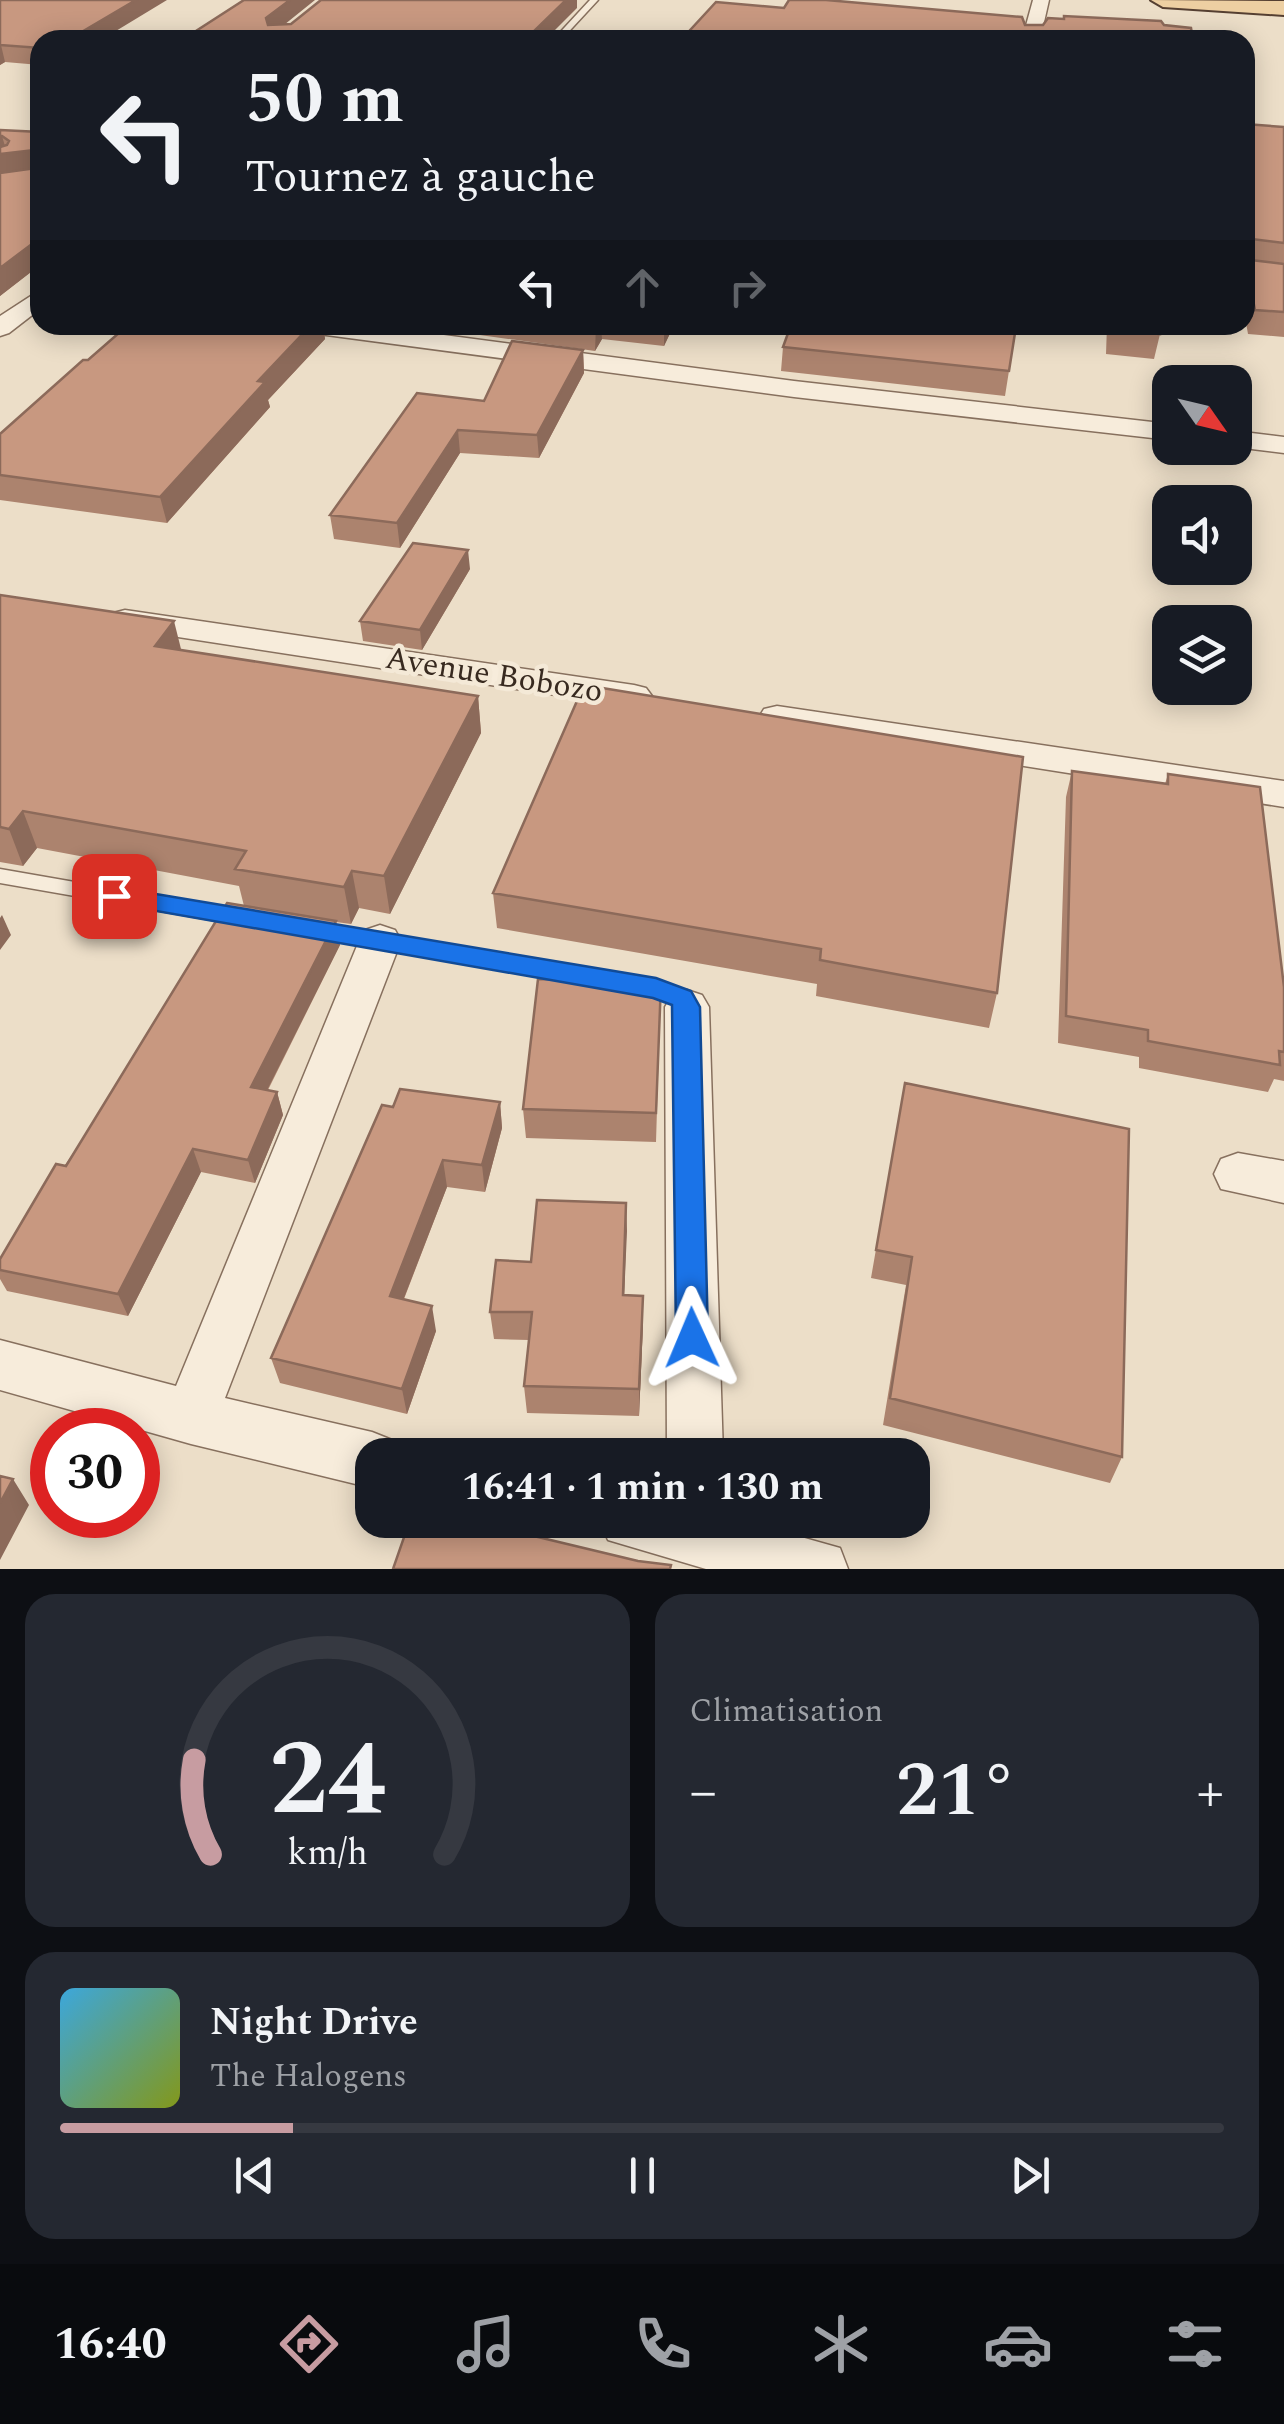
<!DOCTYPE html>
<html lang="fr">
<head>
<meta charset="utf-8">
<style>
  body { margin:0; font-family:Spectral,serif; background:#242831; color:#f1f3f6; height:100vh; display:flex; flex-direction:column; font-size:38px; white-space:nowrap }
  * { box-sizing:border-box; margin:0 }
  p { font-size:32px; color:#9ea1a6 }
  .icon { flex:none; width:55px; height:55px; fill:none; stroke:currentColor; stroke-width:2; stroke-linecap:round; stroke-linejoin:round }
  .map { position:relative; height:1569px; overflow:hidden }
  .sheet { display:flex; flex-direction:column; gap:25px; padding:25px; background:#0d0f14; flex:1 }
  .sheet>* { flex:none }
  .guide { position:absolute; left:30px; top:30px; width:1225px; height:305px; border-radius:30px; box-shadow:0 5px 25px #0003; background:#171b24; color:#f1f3f6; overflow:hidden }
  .needle { width:65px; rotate:124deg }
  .fabs { position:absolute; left:1152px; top:365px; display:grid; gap:20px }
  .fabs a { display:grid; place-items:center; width:100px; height:100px; border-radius:20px; background:#171b24; box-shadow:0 5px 25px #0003; font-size:50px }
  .speed { position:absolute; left:30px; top:1408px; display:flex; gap:20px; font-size:50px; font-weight:700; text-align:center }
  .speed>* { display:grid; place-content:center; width:130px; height:130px; border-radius:50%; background:#171b24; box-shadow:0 5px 25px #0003; line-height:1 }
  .speed .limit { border:15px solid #d22; background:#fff; color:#111 }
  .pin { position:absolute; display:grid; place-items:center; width:85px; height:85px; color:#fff; margin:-42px; border-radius:20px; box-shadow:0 5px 15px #0006 }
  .me { position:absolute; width:110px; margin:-55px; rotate:359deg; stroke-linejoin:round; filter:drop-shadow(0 0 8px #0008) }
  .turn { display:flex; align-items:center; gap:35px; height:210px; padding:0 50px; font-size:45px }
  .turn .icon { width:130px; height:130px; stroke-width:2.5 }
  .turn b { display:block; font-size:70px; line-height:85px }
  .lanes { display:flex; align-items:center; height:95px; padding:0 50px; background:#0003; justify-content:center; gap:50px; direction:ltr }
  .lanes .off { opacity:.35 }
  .big { font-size:75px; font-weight:700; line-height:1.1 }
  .sheet .card { flex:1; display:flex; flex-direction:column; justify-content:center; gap:15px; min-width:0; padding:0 35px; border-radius:30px; background:#242831 }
  .sheet .dial { align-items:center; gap:0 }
  .dial svg { height:260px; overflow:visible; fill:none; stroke:#363941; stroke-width:7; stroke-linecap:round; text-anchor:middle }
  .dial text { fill:#f1f3f6; stroke:none }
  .song { display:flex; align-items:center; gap:30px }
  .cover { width:120px; height:120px; border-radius:15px; background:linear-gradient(135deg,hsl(200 70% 55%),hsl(70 70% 35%)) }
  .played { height:10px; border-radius:5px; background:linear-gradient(90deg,#c79ca1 20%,#363941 20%) }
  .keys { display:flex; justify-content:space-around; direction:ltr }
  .heat { display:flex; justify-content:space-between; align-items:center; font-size:55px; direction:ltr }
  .sheet .tiles { flex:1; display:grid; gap:25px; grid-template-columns:1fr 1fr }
  .card:last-child { grid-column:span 2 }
  .trip { position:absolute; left:355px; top:1438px; width:575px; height:100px; border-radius:30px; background:#171b24; box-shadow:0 5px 25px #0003; font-weight:700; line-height:100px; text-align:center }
  .dock { display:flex; height:160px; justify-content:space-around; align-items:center; background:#090b0e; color:#9ea1a6 }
  .dock .icon { width:70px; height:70px }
  .dock .active { color:#c79ca1 }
  .dock b { font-size:45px; color:#f1f3f6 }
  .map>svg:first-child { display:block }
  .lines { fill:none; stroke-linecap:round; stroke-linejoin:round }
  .service-casing { stroke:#87705e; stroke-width:3 }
  .minor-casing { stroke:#87705e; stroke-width:3 }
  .primary-casing { stroke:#553f31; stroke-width:4 }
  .service { fill:#f7ecdb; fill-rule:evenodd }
  .minor { fill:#f7ecdb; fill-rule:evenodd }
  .primary { fill:#edcfa2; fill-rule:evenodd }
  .wall { fill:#ac836e }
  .shaded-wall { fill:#8c6a5a }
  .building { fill:#c89880; stroke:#8c6a5a; stroke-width:2.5 }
  .route { fill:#1a73e8; stroke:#114b97; stroke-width:2.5 }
  .labels { text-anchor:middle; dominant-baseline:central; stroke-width:9; stroke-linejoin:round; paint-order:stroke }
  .street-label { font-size:32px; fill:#382a20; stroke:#f4e9d7 }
</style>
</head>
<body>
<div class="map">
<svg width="1284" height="1569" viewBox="0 0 1284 1569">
  <rect width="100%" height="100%" fill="#ecdec8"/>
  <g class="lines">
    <g class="service-casing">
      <path id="service" d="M 590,0 L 598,0 L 561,40 L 553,40 Z
        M 0,869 L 241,911 L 248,913 L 251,918 L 248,923 L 241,925 L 0,883 Z
        M 316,923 L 656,980 L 688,992 L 697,1007 L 694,1013 C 680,1017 682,1010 672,1003 C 667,999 659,998 653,995 L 309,935 L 306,930 L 309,925 Z"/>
    </g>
    <g class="minor-casing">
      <path id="minor" d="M 1033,0 L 1049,0 L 1040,40 L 1022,40 Z
        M 40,290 L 40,309 L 9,333 L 0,336 L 0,316 Z
        M 298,325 L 368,325 L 794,381 L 1170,424 L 1170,440 L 794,397 L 311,333 Z
        M 1235,431 L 1284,437 L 1284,453 L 1235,447 Z
        M 125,610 L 634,685 L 646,688 L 652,696 L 646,704 L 634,707 L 113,627 L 108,620 L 113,613 Z
        M 777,706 L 1284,781 L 1284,807 L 764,725 L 759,717 L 764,709 Z
        M 380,925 L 395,930 L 401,941 L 225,1398 L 372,1432 L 392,1440 L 398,1455 L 372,1455 L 372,1488 L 191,1444 L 0,1390 L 0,1340 L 176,1386 L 359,941 L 365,930 Z
        M 687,990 L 702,995 L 709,1007 L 723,1455 L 667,1455 L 665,1007 L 672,995 Z
        M 1238,1153 L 1284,1161 L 1284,1203 L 1221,1189 L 1214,1174 L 1221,1159 Z
        M 599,1520 L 741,1520 L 840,1548 L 848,1569 L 706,1569 L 608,1540 Z"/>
    </g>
    <g class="primary-casing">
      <path id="primary" d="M 1151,0 L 1284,1 L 1284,15 L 1163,7 Z"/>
    </g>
    <use href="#service" class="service"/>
    <use href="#minor" class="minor"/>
    <use href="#primary" class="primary"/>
  </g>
  <path class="wall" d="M 0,0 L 40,40 L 40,65 L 5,62 L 0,65 Z
    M 1245,124 L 1284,127 L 1284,337 L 1248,334 L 1245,317 Z
    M 0,130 L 40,132 L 40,265 L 0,296 Z
    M 128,325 L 323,325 L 325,339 L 268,400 L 270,407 L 167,523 L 0,500 L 0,434 Z
    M 430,325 L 674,325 L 664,346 L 602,339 L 595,351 L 430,328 Z
    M 791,325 L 969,325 L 968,328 L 1015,333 L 1005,396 L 781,371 L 783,347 Z
    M 1107,325 L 1160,325 L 1160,334 L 1154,359 L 1106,354 Z
    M 583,350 L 584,373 L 539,458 L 460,453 L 400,548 L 334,539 L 330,515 L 484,401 Z
    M 470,569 L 422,650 L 363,641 L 360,621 Z
    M 0,595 L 182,650 L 478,696 L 481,733 L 390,914 L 359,908 L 351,924 L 336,922 L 340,945 L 268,1090 L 277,1092 L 283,1115 L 255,1183 L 201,1172 L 128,1316 L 7,1291 L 0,1279 L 0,1259 L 244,906 L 239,886 L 37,848 L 23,866 L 0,862 Z
    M 584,685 L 997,993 L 989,1028 L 816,996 L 817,984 L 497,928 L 493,893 Z
    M 1072,771 L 1165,784 L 1168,774 L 1284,987 L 1284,1081 L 1274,1079 L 1268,1092 L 1139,1068 L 1139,1057 L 1058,1043 L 1066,797 Z
    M 660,1011 L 656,1142 L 526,1138 L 523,1109 Z
    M 905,1083 L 1122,1457 L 1110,1483 L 883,1425 L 906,1285 L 871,1278 Z
    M 500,1102 L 502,1128 L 485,1192 L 447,1187 L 404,1299 L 436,1331 L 407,1414 L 280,1383 L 271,1358 L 393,1107 Z
    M 626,1203 L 624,1295 L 643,1324 L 639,1416 L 527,1413 L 524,1386 L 529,1340 L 494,1339 L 490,1312 L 531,1262 Z"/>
  <path class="shaded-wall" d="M 136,0 L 167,0 L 101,40 L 68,40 Z
    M 290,0 L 315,0 L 269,37 L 266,18 Z
    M 563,0 L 577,0 L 577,8 L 545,40 L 525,40 Z
    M 1,45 L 5,62 L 0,65 L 0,45 Z
    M 0,136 L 2,136 L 7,153 L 34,150 L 40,171 L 0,176 Z
    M 40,238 L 40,265 L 0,296 L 0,268 Z
    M 311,325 L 323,325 L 325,339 L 268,400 L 270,407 L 167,523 L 160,497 L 258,381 Z
    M 596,325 L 601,325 L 602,339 L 595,351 Z
    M 664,325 L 674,325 L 664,346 Z
    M 583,350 L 584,373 L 539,458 L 537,435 Z
    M 458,430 L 460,453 L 400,548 L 397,523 Z
    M 468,550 L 470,569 L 422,650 L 420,630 Z
    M 174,621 L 183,657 L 155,646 Z
    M 478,696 L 481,733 L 390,914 L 384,876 Z
    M 23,811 L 37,848 L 23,866 L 9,829 Z
    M 352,871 L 359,908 L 351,924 L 344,887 Z
    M 2,915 L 11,935 L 0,950 L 0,918 Z
    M 336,921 L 340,945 L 257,1110 L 251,1087 Z
    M 277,1092 L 283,1115 L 255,1183 L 248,1160 Z
    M 500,1102 L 502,1128 L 485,1192 L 482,1165 Z
    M 193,1149 L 201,1172 L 128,1316 L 118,1294 Z
    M 443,1160 L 447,1187 L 395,1321 L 390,1296 Z
    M 626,1203 L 627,1231 L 623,1323 L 623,1295 Z
    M 643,1296 L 643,1324 L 639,1416 L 639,1389 Z
    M 432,1306 L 436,1331 L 407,1414 L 402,1389 Z
    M 13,1479 L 29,1505 L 0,1560 L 0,1503 Z"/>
  <path class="building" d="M 0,0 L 136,0 L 68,40 L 40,40 L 40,48 L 0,45 Z
    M 244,0 L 290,0 L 266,18 L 268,25 L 291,24 L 321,0 L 566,0 L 525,40 L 182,40 Z
    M 789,0 L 826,0 L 1022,17 L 1025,25 L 1043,25 L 1048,18 L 1064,19 L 1064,16 L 1161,21 L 1164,25 L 1191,28 L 1193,40 L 681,40 L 716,2 L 784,8 Z
    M 1245,124 L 1284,127 L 1284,243 L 1252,239 L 1247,243 L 1248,257 L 1251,260 L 1284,264 L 1284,312 L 1255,310 L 1245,259 Z
    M 0,130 L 40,132 L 40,238 L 0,268 L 0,173 L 37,168 L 38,154 L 34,150 L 0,154 L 0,147 L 7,145 L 9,141 L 2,136 L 0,136 Z
    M 128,325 L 311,325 L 258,381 L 265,382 L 160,497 L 0,475 L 0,434 L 83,360 L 88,360 Z
    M 791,325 L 967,325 L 967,328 L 1015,333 L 1009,371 L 783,347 Z
    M 1111,325 L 1160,325 L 1160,334 L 1111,329 Z
    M 512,341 L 583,350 L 537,435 L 458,430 L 397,523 L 330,515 L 417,393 L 484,401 Z
    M 413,543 L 468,550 L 420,630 L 360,621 Z
    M 0,595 L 174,621 L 155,646 L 478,696 L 384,876 L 352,871 L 344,887 L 235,869 L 246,851 L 23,811 L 9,829 L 0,827 Z
    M 584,685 L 1023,757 L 997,993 L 820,960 L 821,949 L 493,893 Z
    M 1072,771 L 1168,784 L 1168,774 L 1260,787 L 1284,987 L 1284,1052 L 1279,1051 L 1280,1065 L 1148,1041 L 1148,1030 L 1066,1016 Z
    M 227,903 L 336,921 L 251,1087 L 277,1092 L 248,1160 L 193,1149 L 118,1294 L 0,1270 L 0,1259 L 56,1164 L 66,1166 Z
    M 538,979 L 661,982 L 656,1113 L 523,1109 Z
    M 905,1083 L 1129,1129 L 1122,1457 L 890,1398 L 912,1257 L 876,1250 Z
    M 400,1089 L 500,1102 L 482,1165 L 443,1160 L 390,1296 L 432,1306 L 402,1389 L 271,1358 L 382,1105 L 393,1107 Z
    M 537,1200 L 626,1203 L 623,1295 L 643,1296 L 639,1389 L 524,1386 L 532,1312 L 490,1312 L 496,1260 L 531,1262 Z
    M 0,1476 L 13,1479 L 0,1503 Z
    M 410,1520 L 501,1520 L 515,1523 L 513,1531 L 638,1561 L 671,1565 L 670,1569 L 393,1569 Z"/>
  <path class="route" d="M 114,887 L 656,978 L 691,991 L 700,1007 L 708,1338 L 703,1348 L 692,1353 L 681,1348 L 676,1338 L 672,1005 L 653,998 L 105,902 L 102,896 L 105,889 Z"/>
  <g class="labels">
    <g class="street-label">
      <text transform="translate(494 675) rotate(9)">Avenue Bobozo</text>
    </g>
  </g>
</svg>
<div class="fabs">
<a><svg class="needle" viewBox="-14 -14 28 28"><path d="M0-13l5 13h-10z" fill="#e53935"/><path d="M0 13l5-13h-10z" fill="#9ea1a6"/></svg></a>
<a><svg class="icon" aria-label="sound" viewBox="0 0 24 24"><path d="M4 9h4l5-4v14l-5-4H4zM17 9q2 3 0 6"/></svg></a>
<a><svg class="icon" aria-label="layers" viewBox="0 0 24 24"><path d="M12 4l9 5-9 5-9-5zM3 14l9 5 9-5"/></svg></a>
</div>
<div class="speed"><div class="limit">30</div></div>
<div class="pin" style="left:114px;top:896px;background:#d93025"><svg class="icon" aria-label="arrive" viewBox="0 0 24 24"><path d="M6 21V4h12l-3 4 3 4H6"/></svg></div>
<svg class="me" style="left:692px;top:1338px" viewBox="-20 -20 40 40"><path d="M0-17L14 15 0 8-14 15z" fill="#1a73e8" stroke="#fff" stroke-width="4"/></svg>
<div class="trip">16:41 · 1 min · 130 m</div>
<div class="guide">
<div class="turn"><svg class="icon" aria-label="left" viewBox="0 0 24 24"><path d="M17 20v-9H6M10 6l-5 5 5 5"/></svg><div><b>50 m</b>Tournez à gauche</div></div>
<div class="lanes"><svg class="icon" aria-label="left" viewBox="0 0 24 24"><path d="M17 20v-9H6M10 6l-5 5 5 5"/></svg><svg class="icon off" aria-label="ahead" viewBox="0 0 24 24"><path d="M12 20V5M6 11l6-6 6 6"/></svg><svg class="icon off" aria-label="right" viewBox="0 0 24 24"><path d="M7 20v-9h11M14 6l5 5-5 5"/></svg></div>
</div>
</div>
<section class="sheet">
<div class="tiles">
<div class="card dial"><svg viewBox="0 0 100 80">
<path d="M14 69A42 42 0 1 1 86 69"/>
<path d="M14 69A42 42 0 0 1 9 40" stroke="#c79ca1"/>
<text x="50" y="56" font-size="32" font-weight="700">24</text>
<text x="50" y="72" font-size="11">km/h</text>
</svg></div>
<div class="card"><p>Climatisation</p>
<div class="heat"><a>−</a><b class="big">21°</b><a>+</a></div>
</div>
<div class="card">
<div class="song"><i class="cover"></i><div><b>Night Drive</b><p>The Halogens</p></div></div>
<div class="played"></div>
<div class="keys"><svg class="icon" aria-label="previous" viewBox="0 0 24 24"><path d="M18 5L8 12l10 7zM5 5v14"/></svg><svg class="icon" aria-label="pause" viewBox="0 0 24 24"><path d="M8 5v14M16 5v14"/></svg><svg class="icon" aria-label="next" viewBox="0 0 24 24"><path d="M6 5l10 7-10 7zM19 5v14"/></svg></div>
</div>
</div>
</section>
<nav class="dock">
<b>16:40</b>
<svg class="icon active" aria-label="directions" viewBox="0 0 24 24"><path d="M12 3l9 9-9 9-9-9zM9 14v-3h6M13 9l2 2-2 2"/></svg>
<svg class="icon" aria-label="music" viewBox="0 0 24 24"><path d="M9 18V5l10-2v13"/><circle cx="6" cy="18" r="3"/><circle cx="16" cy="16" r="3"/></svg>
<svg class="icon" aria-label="phone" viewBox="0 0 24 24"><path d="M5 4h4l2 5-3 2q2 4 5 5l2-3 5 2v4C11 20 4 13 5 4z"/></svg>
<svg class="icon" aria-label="climate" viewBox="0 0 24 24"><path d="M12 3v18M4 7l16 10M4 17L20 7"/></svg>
<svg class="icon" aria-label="car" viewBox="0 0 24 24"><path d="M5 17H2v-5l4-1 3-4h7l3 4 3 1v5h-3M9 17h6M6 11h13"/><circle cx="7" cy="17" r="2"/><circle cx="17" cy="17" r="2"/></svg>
<svg class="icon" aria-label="filters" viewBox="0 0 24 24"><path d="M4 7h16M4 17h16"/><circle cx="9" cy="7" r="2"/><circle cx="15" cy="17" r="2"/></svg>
</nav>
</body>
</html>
